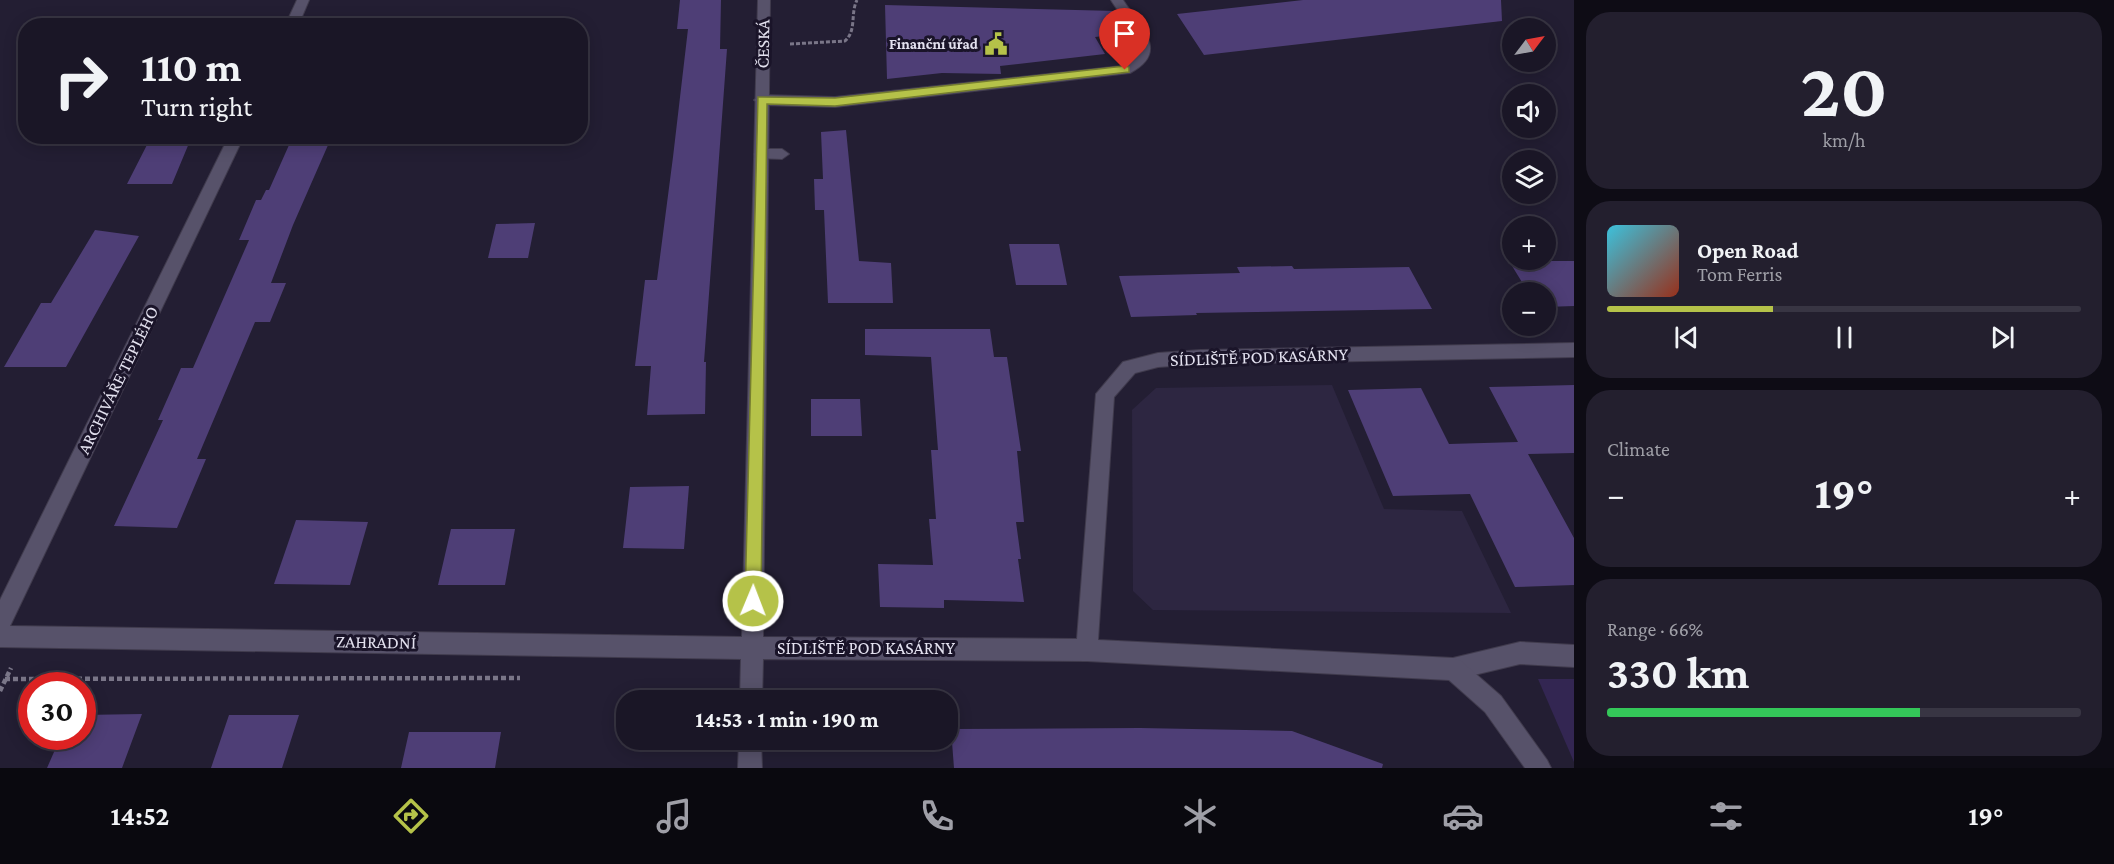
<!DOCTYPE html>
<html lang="en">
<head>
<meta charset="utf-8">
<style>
  body { margin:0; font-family:"Crimson Pro",serif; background:#231f2e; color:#f1f3f6; height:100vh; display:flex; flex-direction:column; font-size:22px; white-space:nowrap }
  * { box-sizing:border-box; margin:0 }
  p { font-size:20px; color:#9f9fa7 }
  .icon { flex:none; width:33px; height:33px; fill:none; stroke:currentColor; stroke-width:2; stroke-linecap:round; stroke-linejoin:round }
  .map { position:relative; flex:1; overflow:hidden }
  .panel { display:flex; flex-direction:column; gap:12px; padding:12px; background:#0e0c15; width:540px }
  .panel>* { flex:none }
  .guide { position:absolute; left:18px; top:18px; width:570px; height:126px; border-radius:24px; box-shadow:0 3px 15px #0003,0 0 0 2px #383543; background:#1a1626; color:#f1f3f6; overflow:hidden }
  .needle { width:39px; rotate:58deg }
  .fabs { position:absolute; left:1502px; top:18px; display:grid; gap:12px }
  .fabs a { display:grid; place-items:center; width:54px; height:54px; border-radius:50%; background:#1a1626; box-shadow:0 3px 15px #0003,0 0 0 2px #383543; font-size:30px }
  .speed { position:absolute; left:18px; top:672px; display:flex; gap:12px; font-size:30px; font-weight:700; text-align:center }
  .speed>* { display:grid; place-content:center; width:78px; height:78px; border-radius:50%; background:#1a1626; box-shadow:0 3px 15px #0003,0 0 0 2px #383543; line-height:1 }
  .speed .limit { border:9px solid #d22; background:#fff; color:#111 }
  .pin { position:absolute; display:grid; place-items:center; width:51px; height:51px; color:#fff; margin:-62px -26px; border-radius:50% 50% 50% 0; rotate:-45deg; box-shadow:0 0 6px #0007 }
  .pin .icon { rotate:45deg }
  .me { position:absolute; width:66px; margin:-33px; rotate:1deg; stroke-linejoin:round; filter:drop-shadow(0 0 4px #0008) }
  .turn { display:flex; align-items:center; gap:21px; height:126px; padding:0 24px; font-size:27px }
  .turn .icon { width:78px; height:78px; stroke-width:2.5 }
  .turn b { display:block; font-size:42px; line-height:51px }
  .big { font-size:45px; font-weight:700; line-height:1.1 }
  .panel .tile { flex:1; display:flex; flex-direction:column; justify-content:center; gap:9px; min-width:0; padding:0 21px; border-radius:24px; background:#231f2e }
  .panel .dial { align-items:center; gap:0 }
  .dial b { font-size:78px; line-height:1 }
  .song { display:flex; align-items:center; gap:18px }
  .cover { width:72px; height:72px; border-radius:9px; background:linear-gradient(135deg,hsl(190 70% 55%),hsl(10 70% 35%)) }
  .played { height:6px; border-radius:3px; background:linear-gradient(90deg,#b5c249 35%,#383543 35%) }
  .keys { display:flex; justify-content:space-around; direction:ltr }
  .heat { display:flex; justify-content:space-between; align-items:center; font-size:33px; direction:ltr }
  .charge { height:9px; border-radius:4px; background:linear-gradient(90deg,#34c759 66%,#383543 0) }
  .trip { position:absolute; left:616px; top:690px; width:342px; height:60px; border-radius:24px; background:#1a1626; box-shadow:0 3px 15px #0003,0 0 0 2px #383543; font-weight:700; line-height:60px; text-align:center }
  .tabs { display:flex; height:96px; justify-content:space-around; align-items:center; background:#0a090f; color:#9f9fa7 }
  .tabs .icon { width:42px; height:42px }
  .tabs .current { color:#b5c249 }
  .tabs b { font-size:27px; color:#f1f3f6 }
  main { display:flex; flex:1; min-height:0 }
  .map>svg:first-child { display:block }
  .built { fill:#2d2641 }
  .green { fill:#332652 }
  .building { fill:#4e3e76 }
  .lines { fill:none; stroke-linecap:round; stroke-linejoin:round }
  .lane-casing { stroke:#403b4d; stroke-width:2 }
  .street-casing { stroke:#403b4d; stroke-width:2 }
  .path-far1 { stroke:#7a7688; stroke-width:3; stroke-dasharray:4 2; stroke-linecap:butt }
  .path { stroke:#7a7688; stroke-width:4.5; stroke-dasharray:5 3; stroke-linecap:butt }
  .lane { fill:#57526a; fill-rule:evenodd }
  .street { fill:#57526a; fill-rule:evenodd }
  .route { fill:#b5c249; stroke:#767e2f; stroke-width:1.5 }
  .labels { text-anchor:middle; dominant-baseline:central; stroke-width:6; stroke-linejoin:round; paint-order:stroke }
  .far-poi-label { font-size:15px; font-weight:bold; fill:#e3e1ef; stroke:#1a1429; text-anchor:end }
  .street-label { font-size:18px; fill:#e3e1ef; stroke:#1a1429 }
</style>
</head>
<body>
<main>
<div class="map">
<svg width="1574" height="768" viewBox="0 0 1574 768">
  <rect width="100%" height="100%" fill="#231e33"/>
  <path class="built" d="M 1332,385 L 1384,509 L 1462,511 L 1511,613 L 1153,610 L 1133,591 L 1132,410 L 1156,388 Z"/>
  <path class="green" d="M 1538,679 L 1574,679 L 1574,762 Z"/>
  <path class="building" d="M 680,0 L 721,0 L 720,49 L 727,49 L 704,362 L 706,362 L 705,414 L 647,415 L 651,366 L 635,366 L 645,280 L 657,280 L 673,157 L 688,29 L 677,29 Z
    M 1303,0 L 1501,0 L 1502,21 L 1204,55 L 1177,14 Z
    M 885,5 L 1116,11 L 1129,33 L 1095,37 L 1105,54 L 1000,66 L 1001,74 L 942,73 L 887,79 Z
    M 846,130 L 859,261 L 891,263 L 893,303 L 828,303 L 824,210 L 815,210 L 814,179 L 823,179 L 821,132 Z
    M 192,136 L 172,184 L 127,184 L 151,137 Z
    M 293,136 L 332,136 L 293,225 L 271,283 L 286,283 L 270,322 L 255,322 L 197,459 L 206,459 L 177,528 L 114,526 L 163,420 L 158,420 L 181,368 L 193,368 L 249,240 L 239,240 L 256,200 L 261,200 L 266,190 L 269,190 Z
    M 535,223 L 528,258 L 488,258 L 496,224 Z
    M 95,230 L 139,236 L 66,367 L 4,367 L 41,303 L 51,303 Z
    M 1009,244 L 1059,244 L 1067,285 L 1016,285 Z
    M 1509,261 L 1574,261 L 1574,306 L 1545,307 L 1545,292 L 1528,292 Z
    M 1292,266 L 1294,269 L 1409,267 L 1432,309 L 1196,313 L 1197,315 L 1131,317 L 1119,276 L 1240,273 L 1237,267 Z
    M 865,329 L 990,329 L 994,357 L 1007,357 L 1021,451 L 1017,451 L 1024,522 L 1016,522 L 1021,559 L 1018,559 L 1024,602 L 944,600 L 944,608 L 880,607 L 878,564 L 933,565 L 929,519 L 936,519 L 931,450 L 938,450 L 931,357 L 865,355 Z
    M 1574,385 L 1574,453 L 1528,454 L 1574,538 L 1574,585 L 1515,587 L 1470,494 L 1393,496 L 1348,390 L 1421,388 L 1449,444 L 1518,442 L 1489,387 Z
    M 811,399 L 860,399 L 862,436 L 811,436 Z
    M 689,486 L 684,549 L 623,548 L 630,487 Z
    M 296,520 L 368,522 L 350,585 L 274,584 Z
    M 451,529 L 515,529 L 505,585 L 438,585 Z
    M 142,714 L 122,768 L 47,768 L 61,736 L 82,736 L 82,715 Z
    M 229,715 L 299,715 L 282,768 L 211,768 Z
    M 1140,728 L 1292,731 L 1383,764 L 1382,768 L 954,768 L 951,729 Z
    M 409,732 L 501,732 L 495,768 L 401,768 Z"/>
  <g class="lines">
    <g class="lane-casing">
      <path id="lane" d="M 1111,0 L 1123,0 C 1141,28 1170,52 1130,73 L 835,107 L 761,105 L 754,100 L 761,95 L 835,97 L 1122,66 L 1136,57 C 1142,39 1120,15 1111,0 Z
        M 761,149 L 782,149 L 789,154 L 782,159 L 756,158 L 754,154 Z
        M 1520,642 L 1574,645 L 1574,667 L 1520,664 L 1453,680 L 1445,677 L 1442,669 L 1445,661 L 1453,658 Z"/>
    </g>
    <g class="street-casing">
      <path id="street" d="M 297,0 L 309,0 L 298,26 L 285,26 Z
        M 758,0 L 770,0 L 763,637 L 1077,639 L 1096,394 L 1123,362 L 1158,353 L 1201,350 L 1574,343 L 1574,357 L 1201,364 L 1158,367 L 1135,373 L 1114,397 L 1098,640 L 1453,658 L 1461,661 L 1501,696 L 1547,760 L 1551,768 L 1525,768 L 1485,712 L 1449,680 L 1087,661 L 763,659 L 762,700 L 740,700 L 741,659 L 0,647 L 0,600 L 229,136 L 244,136 L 10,626 L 742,637 Z
        M 739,740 L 761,740 L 762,768 L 738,768 Z"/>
    </g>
    <path class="path-far1" d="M 790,44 L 845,41 C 857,30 850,14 857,0"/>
    <path class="path" d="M 5,679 L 520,678
      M 0,691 L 11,668"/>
    <use href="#lane" class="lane"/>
    <use href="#street" class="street"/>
  </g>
  <path class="route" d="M 1125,66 L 1129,67 L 1129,72 L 835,106 L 767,104 L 761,601 L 759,606 L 753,609 L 748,606 L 745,601 L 758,97 L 835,98 Z"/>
  <defs>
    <g id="civic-bare" transform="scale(1.8)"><path d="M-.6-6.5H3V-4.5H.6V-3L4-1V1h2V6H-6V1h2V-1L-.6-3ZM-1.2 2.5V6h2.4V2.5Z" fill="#b5c249" stroke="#1a1429" stroke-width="2.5" paint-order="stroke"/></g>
  </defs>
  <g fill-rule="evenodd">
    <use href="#civic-bare" x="996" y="44"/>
  </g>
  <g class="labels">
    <g class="far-poi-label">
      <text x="978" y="44">Finanční úřad</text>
    </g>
    <g class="street-label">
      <text transform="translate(763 44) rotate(-89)">ČESKÁ</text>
      <text transform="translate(1259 357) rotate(-2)">SÍDLIŠTĚ POD KASÁRNY</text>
      <text transform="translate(118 380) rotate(-64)">ARCHIVÁŘE TEPLÉHO</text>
      <text transform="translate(376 642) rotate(1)">ZAHRADNÍ</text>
      <text x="866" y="648">SÍDLIŠTĚ POD KASÁRNY</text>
    </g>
  </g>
</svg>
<div class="fabs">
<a><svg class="needle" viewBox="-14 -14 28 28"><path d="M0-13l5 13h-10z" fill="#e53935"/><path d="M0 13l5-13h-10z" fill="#9f9fa7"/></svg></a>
<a><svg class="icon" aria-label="sound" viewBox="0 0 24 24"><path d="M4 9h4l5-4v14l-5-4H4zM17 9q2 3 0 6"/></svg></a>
<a><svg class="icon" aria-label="layers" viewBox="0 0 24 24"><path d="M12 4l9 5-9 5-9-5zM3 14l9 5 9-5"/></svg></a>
<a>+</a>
<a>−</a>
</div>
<div class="speed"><div class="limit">30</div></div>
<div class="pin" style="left:1125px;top:70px;background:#d93025"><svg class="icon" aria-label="arrive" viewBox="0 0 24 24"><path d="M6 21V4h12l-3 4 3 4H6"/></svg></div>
<svg class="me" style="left:753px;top:601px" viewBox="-20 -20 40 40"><circle r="17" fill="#b5c249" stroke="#fff" stroke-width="3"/><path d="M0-11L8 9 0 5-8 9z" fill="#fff"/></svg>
<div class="trip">14:53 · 1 min · 190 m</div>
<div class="guide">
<div class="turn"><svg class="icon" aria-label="right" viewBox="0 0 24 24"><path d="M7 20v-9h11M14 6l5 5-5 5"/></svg><div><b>110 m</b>Turn right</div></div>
</div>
</div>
<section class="panel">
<div class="tile dial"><b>20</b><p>km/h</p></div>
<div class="tile">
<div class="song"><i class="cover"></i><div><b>Open Road</b><p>Tom Ferris</p></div></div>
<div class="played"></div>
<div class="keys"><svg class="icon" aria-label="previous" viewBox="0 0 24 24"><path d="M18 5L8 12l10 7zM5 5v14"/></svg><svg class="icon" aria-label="pause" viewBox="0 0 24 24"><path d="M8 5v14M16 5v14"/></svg><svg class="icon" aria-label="next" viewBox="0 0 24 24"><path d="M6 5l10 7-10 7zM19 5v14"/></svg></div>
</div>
<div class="tile"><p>Climate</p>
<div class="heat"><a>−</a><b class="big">19°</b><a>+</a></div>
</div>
<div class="tile"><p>Range · 66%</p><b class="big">330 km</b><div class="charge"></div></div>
</section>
</main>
<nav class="tabs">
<b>14:52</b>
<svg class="icon current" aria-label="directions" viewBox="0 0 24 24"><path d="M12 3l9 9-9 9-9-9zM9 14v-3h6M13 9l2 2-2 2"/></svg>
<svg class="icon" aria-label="music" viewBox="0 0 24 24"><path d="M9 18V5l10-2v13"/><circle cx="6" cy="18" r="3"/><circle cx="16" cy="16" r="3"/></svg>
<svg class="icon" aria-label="phone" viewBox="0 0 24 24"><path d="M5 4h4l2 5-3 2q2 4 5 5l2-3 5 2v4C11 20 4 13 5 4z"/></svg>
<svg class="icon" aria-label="climate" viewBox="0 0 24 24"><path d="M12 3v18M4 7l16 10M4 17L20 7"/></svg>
<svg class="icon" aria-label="car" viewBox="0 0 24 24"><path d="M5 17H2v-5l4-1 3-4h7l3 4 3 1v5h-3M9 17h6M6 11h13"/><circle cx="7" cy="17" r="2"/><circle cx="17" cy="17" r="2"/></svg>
<svg class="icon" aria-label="filters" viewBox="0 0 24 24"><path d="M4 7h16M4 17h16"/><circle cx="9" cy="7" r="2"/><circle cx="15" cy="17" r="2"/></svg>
<b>19°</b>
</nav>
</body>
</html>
